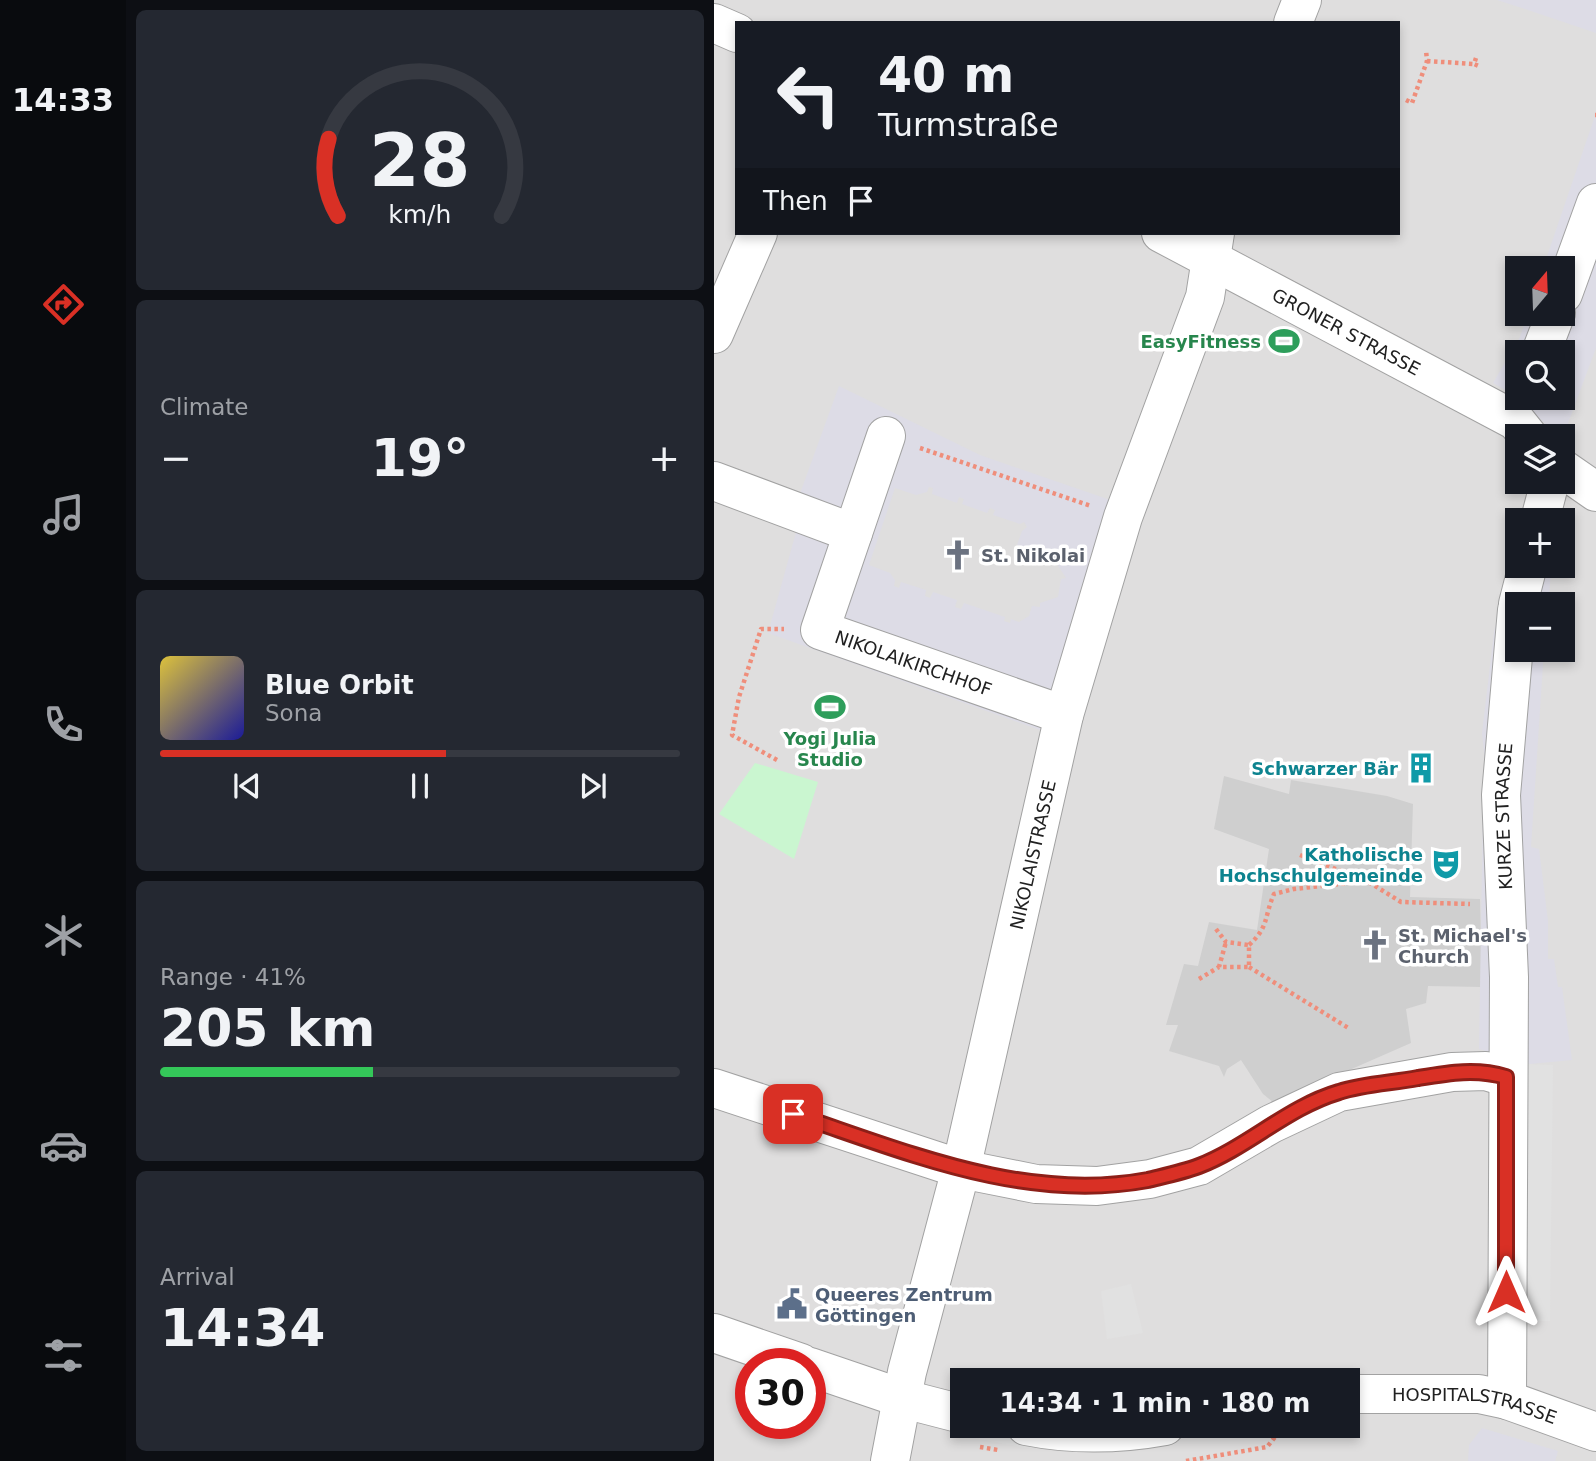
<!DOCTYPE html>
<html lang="en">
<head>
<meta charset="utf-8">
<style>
  body { margin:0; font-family:"DejaVu Sans",sans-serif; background:#242831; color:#f1f3f6; height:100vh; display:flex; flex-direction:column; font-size:26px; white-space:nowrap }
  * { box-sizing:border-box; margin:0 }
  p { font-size:23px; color:#9ea1a6 }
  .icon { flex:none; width:38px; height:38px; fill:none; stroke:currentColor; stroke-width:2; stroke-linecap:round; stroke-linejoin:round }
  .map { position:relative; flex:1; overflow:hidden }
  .panel { display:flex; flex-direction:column; gap:10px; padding:10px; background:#0d0f14; width:588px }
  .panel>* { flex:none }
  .hud { position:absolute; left:21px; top:21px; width:665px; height:214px; border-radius:0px; box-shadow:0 4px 10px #0003; background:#171b24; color:#f1f3f6; overflow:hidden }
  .needle { width:46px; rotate:19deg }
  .tools { position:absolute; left:791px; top:256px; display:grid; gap:14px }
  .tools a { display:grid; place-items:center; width:70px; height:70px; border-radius:0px; background:#171b24; box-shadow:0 4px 10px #0003; font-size:35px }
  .speed { position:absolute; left:21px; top:1348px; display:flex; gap:14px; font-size:35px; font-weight:700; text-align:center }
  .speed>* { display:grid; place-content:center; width:91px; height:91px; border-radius:50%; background:#171b24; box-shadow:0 4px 10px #0003; line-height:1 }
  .speed .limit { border:10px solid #d22; background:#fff; color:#111 }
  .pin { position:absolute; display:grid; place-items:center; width:60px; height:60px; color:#fff; margin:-30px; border-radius:14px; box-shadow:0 4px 10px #0006 }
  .me { position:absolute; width:77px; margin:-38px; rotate:0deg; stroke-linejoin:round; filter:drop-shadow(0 0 5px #0008) }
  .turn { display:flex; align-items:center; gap:24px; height:147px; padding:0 28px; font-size:32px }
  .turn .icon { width:91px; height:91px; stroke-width:2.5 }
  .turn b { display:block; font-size:49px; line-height:60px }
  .then { display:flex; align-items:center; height:66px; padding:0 28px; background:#0003; gap:14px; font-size:26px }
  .big { font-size:52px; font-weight:600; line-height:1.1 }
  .panel .card { flex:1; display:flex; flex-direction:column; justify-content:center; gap:10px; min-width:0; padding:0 24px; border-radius:10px; background:#242831 }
  .panel .dial { align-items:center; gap:0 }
  .dial svg { height:182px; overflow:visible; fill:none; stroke:#363941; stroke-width:7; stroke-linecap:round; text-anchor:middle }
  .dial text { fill:#f1f3f6; stroke:none }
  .song { display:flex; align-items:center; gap:21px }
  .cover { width:84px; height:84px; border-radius:10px; background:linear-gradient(135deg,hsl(50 70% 55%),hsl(240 70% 35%)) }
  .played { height:7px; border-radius:4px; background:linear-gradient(90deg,#d93025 55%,#363941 55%) }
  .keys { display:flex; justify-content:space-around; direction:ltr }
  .heat { display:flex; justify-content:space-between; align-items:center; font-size:38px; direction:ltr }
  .charge { height:10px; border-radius:5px; background:linear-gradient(90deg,#34c759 41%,#363941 0) }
  .trip { position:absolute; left:236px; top:1368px; width:410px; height:70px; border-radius:0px; background:#171b24; box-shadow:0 4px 10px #0003; font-weight:600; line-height:70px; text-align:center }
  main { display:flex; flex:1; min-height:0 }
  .dock { display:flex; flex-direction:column; width:126px; justify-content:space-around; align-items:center; background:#090b0e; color:#9ea1a6 }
  .dock .icon { width:49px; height:49px }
  .dock .selected { color:#d93025 }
  .dock b { font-size:32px; color:#f1f3f6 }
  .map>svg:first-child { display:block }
  .residential { fill:#dfdede; fill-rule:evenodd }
  .religious { fill:#cfcfcf }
  .park { fill:#caf6d0 }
  .parking { fill:#e1e1e1 }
  .plaza { fill:#dddce6; fill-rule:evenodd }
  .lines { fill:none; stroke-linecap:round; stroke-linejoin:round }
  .street-casing { stroke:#a2a2a2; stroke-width:40 }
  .path { stroke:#ef8e7b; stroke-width:4.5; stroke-dasharray:3.5 3.5; stroke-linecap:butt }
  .street { stroke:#fff; stroke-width:38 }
  .route-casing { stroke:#8d1f18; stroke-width:18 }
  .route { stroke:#d93025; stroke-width:12 }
  .labels { text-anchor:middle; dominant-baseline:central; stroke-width:7; stroke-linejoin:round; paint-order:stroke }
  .street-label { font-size:18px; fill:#212121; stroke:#fff }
  .leisure-label { font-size:18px; font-weight:bold; fill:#27864d; stroke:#fff; text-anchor:end }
  .worship-label { font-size:18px; font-weight:bold; fill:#5b616d; stroke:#fff; text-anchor:start }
  .culture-label { font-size:18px; font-weight:bold; fill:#0d838f; stroke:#fff; text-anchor:end }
  .service-label { font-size:18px; font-weight:bold; fill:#4e5e75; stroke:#fff; text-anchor:start }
</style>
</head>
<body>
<main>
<nav class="dock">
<b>14:33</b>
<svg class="icon selected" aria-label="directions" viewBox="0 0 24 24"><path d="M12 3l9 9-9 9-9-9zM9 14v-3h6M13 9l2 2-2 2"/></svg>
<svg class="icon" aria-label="music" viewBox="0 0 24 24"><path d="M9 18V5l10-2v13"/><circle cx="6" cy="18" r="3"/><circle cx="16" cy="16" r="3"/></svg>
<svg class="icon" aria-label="phone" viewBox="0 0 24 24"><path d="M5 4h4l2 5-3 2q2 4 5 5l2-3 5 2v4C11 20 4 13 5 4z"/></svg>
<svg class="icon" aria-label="climate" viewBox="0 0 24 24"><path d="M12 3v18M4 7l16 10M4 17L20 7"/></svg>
<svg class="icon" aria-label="car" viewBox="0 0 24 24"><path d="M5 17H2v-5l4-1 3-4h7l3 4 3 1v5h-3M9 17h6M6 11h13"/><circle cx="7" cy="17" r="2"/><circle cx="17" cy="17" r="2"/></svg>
<svg class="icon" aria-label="filters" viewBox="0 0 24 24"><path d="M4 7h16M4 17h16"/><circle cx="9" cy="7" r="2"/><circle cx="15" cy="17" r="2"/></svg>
</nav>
<section class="panel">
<div class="card dial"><svg viewBox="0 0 100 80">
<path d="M14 69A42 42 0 1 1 86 69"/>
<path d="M14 69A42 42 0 0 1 10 35" stroke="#d93025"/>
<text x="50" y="56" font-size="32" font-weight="700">28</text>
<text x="50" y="72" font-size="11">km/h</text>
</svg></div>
<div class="card"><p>Climate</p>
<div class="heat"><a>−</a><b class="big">19°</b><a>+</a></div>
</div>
<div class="card">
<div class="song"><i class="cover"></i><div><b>Blue Orbit</b><p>Sona</p></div></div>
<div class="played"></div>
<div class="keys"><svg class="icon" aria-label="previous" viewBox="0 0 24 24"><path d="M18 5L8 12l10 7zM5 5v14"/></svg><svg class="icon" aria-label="pause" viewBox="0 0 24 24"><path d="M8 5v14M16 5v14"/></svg><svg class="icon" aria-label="next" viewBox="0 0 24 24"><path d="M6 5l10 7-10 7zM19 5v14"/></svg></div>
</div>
<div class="card"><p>Range · 41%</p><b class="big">205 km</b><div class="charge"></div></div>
<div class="card"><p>Arrival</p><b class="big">14:34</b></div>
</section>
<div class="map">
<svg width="882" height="1461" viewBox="0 0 882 1461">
  <rect width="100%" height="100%" fill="#f0eee8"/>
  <path class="residential" d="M 0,0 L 882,0 L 882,1461 L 0,1461 ZM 23,23 L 684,23 L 684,233 L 23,233 ZM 803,268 L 849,268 L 849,313 L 803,313 ZM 803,352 L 849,352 L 849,397 L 803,397 ZM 803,436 L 849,436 L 849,481 L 803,481 ZM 803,520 L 849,520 L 849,565 L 803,565 ZM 803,604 L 849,604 L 849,649 L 803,649 ZM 37,1363 L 96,1363 L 96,1423 L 37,1423 ZM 248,1381 L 634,1381 L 634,1426 L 248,1426 Z"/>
  <path class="religious" d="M 510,776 L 575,794 L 577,780 L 673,796 L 699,804 L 696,897 L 766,899 L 768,987 L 714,986 L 712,1003 L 692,1009 L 697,1043 L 560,1103 L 549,1094 L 527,1060 L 513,1069 L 510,1077 L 505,1066 L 455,1051 L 464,1025 L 452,1025 L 470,964 L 484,966 L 495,922 L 543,930 L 555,849 L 500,829 Z"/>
  <path class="park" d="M 41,763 L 104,782 L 80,859 L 5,814 Z"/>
  <path class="parking" d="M 812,1064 L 839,1065 L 836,1321 L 809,1321 Z
    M 417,1284 L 429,1333 L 393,1339 L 387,1291 Z
    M 256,1426 L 315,1437 L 392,1441 L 393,1452 L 313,1448 L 254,1437 Z"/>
  <path class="plaza" d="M 783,0 L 882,0 L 882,33 L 811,9 Z
    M 882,113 L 882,348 L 850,434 L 855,446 L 849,436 L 844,436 L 803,397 L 849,397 L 849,352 L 803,352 L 803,397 L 779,383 L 806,337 L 814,313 L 849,313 L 849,268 L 829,268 Z
    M 125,386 L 266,455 L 402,502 L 326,730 L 54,633 L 84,525 L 84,499 ZM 215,487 L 219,488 L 218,494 L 243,503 L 245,497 L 250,499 L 248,504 L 273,513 L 276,508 L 281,510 L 279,515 L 306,524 L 310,522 L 313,527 L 308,531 L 303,545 L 315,549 L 317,545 L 323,547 L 321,551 L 342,557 L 341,561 L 352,578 L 347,579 L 344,597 L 326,603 L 326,607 L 318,606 L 315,616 L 305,622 L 297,619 L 296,623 L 290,621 L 291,617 L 250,603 L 247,609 L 241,607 L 243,600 L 219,592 L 216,598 L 211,596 L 212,590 L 187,582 L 185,588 L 180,586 L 181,580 L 176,573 L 155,565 L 181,488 L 202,495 L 213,492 Z
    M 803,543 L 803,565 L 838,565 L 834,604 L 803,604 L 803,649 L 830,649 L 817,847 L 825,849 L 834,921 L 834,959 L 840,959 L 844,987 L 848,987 L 858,1060 L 816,1064 L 765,1049 L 769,805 L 776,805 L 768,733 L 780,632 Z
    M 768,1428 L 844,1451 L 841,1461 L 754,1461 L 755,1445 Z"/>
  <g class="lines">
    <g class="street-casing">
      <g id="street">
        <path d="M 0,23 L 23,33"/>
        <path d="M 579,23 L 588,0"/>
        <path id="s1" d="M 447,233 L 802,421 L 814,436"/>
        <path d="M 849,294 L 882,203"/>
        <path d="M 0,334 L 44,233"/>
        <path d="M 827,352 L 842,313"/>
        <path id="s2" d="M 172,436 L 106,630 L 350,715"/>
        <path d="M 849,469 L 882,492"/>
        <path d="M 0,481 L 139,533"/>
        <path d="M 826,520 L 836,481"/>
        <path d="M 804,604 L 814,565"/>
        <path d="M 0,1088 L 247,1169 L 322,1184 L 383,1186 L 436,1179 L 485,1166 L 557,1124 L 625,1092 L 738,1072 L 772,1071 L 792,1077"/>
        <path d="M 0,1333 L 87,1363"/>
        <path d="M 96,1367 L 190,1399 L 248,1414"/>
        <path id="s3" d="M 634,1394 L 765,1394 L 793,1400 L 882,1432"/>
        <path id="s4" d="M 793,1400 L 795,977 L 787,795 L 803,610"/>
        <path d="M 312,1426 C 357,1435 407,1434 451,1426"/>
        <path id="s5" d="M 176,1461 L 193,1372 L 247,1169 L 350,715 L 409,517 L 491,297 L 501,233"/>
      </g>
    </g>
    <path class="path" d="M 762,58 L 760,64 L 767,67
      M 713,61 L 760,64
      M 692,100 L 698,103 L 713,61 L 712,50
      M 881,115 L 882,115
      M 206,448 L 377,506
      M 63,760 L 18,735 L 25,697 L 47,629 L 70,629
      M 586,855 L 650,880
      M 502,929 L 512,942 L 535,945 L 535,967 L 505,967 L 512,942
      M 535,945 C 555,927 550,917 560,894 L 580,889 L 653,881 L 687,902 L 756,904
      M 535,967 L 636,1029
      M 485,979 L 505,967
      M 539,1426 L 560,1431 L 591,1426
      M 485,1432 L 511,1426
      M 266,1447 L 284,1450
      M 472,1461 L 553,1447 L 561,1437 L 559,1426"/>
    <use href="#street" class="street"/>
  </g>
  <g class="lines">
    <g class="route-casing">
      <path id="route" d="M 79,1114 C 193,1152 311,1203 434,1180 C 450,1176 469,1172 485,1166 C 534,1147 574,1107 625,1092 C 650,1084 678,1083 704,1078 C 734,1073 762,1068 792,1077 L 792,1292"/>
    </g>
    <use href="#route" class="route"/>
  </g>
  <defs>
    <g id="stadium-bare" transform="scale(2.415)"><path d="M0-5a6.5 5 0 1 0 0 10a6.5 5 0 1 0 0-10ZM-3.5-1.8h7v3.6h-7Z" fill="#2e9e5b" stroke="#fff" stroke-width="2.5" paint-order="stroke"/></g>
    <g id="church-bare" transform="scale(2.415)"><path d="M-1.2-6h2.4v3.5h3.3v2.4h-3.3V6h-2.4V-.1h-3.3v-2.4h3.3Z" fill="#6b7280" stroke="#fff" stroke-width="2.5" paint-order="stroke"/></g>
    <g id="building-bare" transform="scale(2.415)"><path d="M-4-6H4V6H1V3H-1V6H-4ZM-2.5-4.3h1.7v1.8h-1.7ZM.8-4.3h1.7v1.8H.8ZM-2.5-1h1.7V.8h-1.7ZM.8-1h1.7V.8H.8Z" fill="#0f9aa8" stroke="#fff" stroke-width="2.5" paint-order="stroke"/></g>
    <g id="theatre-bare" transform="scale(2.415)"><path d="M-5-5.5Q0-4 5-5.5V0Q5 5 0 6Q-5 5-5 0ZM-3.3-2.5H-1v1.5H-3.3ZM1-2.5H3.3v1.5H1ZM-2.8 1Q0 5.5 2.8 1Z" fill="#0f9aa8" stroke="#fff" stroke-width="2.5" paint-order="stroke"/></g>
    <g id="civic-bare" transform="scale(2.415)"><path d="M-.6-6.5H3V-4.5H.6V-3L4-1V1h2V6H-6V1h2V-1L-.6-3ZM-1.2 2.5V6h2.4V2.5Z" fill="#5c6f8a" stroke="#fff" stroke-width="2.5" paint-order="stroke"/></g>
  </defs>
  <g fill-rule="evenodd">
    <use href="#stadium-bare" x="570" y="341"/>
    <use href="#church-bare" x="244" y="555"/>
    <use href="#stadium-bare" x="116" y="707"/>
    <use href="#building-bare" x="707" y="768"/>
    <use href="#theatre-bare" x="732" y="864"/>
    <use href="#church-bare" x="661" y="945"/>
    <use href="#civic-bare" x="78" y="1304"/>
  </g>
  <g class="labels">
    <g class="street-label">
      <text stroke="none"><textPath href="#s1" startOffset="210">GRONER STRASSE</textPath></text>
      <text stroke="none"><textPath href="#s2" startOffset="304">NIKOLAIKIRCHHOF</textPath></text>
      <text stroke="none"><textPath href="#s4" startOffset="584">KURZE STRASSE</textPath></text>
      <text stroke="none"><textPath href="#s5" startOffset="623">NIKOLAISTRASSE</textPath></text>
      <text stroke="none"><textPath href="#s3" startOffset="128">HOSPITALSTRASSE</textPath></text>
    </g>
    <g class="leisure-label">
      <text x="547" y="341">EasyFitness</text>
      <text x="116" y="738" text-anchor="middle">Yogi Julia<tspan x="116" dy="21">Studio</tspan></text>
    </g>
    <g class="worship-label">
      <text x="267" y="555">St. Nikolai</text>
      <text x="684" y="935">St. Michael's<tspan x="684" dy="21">Church</tspan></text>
    </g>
    <g class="culture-label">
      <text x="684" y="768">Schwarzer Bär</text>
      <text x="709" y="854">Katholische<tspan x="709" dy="21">Hochschulgemeinde</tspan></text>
    </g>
    <g class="service-label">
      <text x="101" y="1294">Queeres Zentrum<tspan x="101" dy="21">Göttingen</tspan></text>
    </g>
  </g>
</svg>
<div class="tools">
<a><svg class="needle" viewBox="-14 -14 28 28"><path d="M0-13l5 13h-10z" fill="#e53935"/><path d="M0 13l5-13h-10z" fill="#9ea1a6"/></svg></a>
<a><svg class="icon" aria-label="search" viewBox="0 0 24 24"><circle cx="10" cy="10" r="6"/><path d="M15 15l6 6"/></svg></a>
<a><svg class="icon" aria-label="layers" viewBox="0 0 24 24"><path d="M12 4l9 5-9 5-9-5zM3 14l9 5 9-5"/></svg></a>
<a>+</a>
<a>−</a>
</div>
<div class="speed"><div class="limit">30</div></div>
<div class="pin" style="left:79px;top:1114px;background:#d93025"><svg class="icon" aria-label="arrive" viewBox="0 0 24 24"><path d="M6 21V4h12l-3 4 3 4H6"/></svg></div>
<svg class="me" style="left:792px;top:1292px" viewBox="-20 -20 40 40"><path d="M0-17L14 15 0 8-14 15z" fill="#d93025" stroke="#fff" stroke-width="4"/></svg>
<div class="trip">14:34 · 1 min · 180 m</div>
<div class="hud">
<div class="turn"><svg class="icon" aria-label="left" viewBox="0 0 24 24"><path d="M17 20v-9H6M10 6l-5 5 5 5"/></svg><div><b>40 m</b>Turmstraße</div></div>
<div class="then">Then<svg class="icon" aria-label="arrive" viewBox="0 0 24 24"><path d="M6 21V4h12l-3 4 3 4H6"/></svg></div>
</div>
</div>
</main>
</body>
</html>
